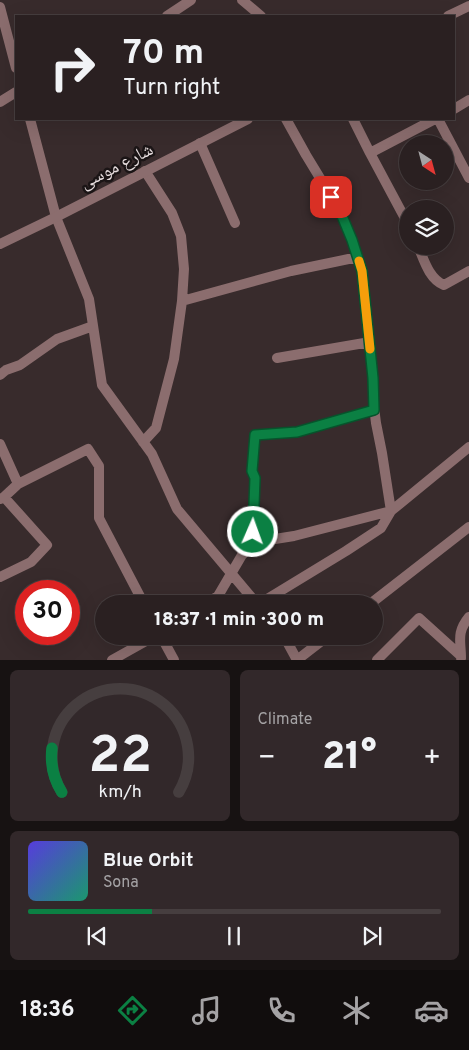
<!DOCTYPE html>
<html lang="en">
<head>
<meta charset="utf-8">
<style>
  body { margin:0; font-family:Overpass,"Noto Naskh Arabic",sans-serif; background:#32282a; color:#f1f3f6; height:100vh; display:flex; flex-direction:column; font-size:19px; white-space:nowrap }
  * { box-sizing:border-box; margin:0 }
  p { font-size:16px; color:#a5a3a5 }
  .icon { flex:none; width:28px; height:28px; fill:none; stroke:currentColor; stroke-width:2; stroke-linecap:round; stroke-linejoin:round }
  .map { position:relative; height:660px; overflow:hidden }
  .details { display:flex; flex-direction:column; gap:10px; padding:10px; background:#171212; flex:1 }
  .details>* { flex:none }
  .hud { position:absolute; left:15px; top:15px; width:440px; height:105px; border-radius:0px; box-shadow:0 5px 20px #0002,0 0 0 1px #463e3f; background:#2a2021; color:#f1f3f6; overflow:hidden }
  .needle { width:32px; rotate:144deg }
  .fabs { position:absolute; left:399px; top:135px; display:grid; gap:10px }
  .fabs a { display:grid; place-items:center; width:55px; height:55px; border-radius:50%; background:#2a2021; box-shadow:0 5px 20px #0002,0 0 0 1px #463e3f; font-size:25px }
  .speed { position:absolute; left:15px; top:580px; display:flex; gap:10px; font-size:25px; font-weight:700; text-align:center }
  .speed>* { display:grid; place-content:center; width:65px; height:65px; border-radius:50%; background:#2a2021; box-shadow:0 5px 20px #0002,0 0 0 1px #463e3f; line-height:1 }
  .speed .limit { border:8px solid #d22; background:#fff; color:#111 }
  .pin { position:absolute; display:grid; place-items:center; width:42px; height:42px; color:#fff; margin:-21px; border-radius:10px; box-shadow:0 2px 8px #0006 }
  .me { position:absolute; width:55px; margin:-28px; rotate:2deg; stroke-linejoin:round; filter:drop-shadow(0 0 4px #0008) }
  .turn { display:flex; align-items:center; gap:18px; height:105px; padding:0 25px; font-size:22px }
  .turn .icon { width:65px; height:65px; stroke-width:2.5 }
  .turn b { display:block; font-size:35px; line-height:42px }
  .big { font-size:38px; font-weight:800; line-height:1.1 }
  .details .tile { flex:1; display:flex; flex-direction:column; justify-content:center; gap:8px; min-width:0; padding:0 18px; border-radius:8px; background:#32282a }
  .details .dial { align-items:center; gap:0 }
  .dial svg { height:130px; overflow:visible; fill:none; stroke:#463e3f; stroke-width:7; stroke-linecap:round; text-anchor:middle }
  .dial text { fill:#f1f3f6; stroke:none }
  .song { display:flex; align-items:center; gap:15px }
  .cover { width:60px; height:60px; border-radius:8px; background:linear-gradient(135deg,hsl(250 70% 55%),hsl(160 70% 35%)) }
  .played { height:5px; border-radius:2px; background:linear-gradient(90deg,#0b8043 30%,#463e3f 30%) }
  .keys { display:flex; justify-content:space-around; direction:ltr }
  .heat { display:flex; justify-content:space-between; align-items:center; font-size:28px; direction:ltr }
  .details .tiles { flex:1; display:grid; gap:10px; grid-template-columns:1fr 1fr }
  .tile:last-child { grid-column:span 2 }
  .trip { position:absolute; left:95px; top:595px; width:288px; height:50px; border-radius:25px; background:#2a2021; box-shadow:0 5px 20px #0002,0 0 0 1px #463e3f; font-weight:800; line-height:50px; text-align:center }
  .tab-bar { display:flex; height:80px; justify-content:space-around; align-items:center; background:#110d0d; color:#a5a3a5 }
  .tab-bar .icon { width:35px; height:35px }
  .tab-bar .on { color:#0b8043 }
  .tab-bar b { font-size:22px; color:#f1f3f6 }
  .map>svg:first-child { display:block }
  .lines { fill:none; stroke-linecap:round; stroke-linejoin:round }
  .minor { stroke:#8b6d6e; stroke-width:10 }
  .tertiary { stroke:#8b6d6e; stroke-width:10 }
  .route-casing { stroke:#07532c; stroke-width:12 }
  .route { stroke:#0b8043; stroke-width:9 }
  .slow { stroke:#f59e0b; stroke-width:9 }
  .labels { text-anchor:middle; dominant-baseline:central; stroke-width:5; stroke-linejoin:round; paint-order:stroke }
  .street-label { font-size:18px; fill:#e5dcdd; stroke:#1b1516 }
</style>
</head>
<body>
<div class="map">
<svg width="469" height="660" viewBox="0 0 469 660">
  <rect width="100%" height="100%" fill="#382b2c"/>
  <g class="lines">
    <path class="minor" d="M 242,0 L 261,16
      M 0,7 L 16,68
      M 167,16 L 191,0
      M 0,102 L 16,92
      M 454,109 L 469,100
      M 30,119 L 56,217 L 89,299 L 102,385 L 152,454 L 177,509 L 257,604
      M 353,119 L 370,153 L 435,119
      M 438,119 L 469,178
      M 200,143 L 235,223
      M 370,153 L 408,224
      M 418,246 C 424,260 429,279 444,285 L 469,271
      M 182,301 L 291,271 L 358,257
      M 277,358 L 370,342
      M 0,375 L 6,370 L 20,365 L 57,339 L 93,326
      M 143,442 L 156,428 L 174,359 L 182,301 L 184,269 L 181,236 L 172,213 L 145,171
      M 0,444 L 18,484
      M 0,499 L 4,497 L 18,484 L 88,449 L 99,466 L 99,518 L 144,604
      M 256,542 L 253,532 L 255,478 L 252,471 L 255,435 L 297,432 L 374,410
      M 0,577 L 31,562 L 47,545 L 4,497
      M 206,604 L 218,596 L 242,555 L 256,542 L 294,536 L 391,511 L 469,447
      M 259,604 L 346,551 L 381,528 L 391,511 L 382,453 L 376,423 L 373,399 L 373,378 L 362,271 L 352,240 L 340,211 L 306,155 L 286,119
      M 370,604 L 469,527
      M 161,636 L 174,660
      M 284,636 L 297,660
      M 461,658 C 461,641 456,633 469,617
      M 112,660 L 155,636
      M 297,660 L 328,636
      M 377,660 L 419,618 L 461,656"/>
    <path class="tertiary" d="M 448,16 L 469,6
      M 0,244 L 56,217 L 248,119"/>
  </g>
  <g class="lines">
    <g class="route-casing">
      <path id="route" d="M 253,532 L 255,478 L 252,471 L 255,435 L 297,432 L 374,410 L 373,378 L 362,271 L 352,240 L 340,211 L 331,197"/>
    </g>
    <use href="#route" class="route"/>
    <path class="slow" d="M 359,261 L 362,271 L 370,349"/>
  </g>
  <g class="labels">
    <g class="street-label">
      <text transform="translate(117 167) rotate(-27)">شارع موسى</text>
    </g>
  </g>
</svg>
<div class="fabs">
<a><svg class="needle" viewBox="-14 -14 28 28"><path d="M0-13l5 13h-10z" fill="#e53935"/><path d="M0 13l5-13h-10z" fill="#a5a3a5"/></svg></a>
<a><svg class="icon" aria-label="layers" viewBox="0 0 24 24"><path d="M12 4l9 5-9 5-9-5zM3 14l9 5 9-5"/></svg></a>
</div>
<div class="speed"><div class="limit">30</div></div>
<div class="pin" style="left:331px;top:197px;background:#d93025"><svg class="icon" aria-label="arrive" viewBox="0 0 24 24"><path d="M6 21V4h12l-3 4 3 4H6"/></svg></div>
<svg class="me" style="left:253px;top:532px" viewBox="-20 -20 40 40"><circle r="17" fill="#0b8043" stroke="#fff" stroke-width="3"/><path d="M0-11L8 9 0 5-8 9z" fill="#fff"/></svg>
<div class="trip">18:37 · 1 min · 300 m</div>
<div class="hud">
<div class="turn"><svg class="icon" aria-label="right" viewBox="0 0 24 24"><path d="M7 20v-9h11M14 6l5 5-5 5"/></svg><div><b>70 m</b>Turn right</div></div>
</div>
</div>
<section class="details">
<div class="tiles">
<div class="tile dial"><svg viewBox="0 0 100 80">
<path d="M14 69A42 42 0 1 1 86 69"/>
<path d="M14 69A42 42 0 0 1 8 42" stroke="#0b8043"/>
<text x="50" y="56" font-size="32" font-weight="700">22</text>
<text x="50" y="72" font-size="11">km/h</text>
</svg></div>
<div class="tile"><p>Climate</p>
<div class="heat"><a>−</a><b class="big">21°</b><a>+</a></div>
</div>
<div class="tile">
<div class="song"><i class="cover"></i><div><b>Blue Orbit</b><p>Sona</p></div></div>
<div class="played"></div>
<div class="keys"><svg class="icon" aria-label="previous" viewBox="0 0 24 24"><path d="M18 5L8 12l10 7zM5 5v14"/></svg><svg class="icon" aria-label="pause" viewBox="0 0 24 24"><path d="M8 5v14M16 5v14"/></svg><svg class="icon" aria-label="next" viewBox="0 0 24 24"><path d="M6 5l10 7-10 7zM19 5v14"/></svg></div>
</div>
</div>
</section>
<nav class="tab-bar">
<b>18:36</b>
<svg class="icon on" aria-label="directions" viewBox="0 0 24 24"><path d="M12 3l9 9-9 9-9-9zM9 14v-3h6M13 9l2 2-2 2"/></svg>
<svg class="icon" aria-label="music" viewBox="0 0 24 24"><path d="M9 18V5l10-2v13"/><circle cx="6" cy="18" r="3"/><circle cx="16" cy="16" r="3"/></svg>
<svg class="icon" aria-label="phone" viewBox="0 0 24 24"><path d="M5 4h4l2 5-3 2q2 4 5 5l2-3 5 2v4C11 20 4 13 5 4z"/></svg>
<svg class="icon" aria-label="climate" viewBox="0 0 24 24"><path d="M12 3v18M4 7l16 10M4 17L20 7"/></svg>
<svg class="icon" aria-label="car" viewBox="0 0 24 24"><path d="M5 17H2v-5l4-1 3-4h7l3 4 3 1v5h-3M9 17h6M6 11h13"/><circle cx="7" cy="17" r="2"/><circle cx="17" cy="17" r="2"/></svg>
</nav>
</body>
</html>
